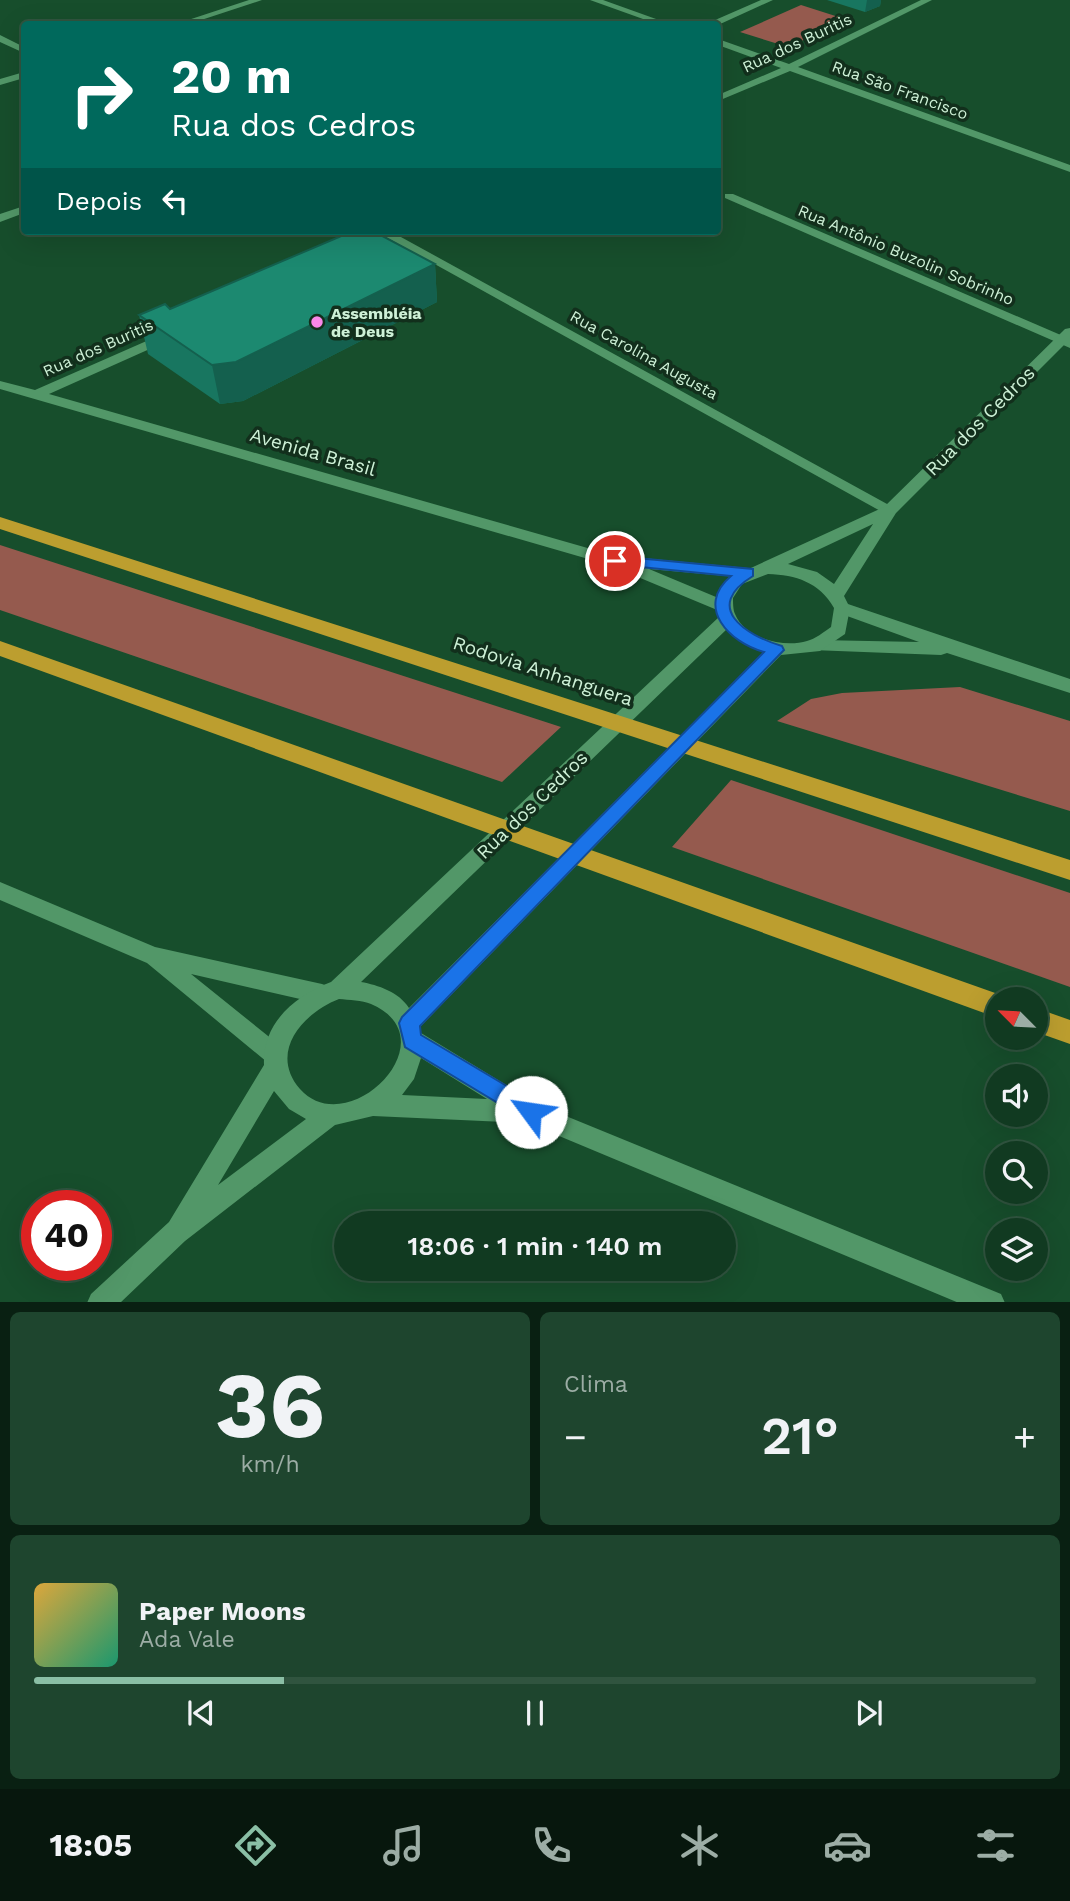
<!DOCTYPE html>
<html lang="pt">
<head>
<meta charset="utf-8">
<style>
  body { margin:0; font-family:"Work Sans",sans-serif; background:#1e452e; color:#f1f3f6; height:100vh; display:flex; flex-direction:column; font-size:26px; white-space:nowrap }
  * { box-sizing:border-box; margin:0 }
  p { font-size:23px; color:#9cada5 }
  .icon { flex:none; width:38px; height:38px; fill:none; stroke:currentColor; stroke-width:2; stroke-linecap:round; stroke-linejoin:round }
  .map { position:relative; height:1302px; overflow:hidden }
  .drawer { display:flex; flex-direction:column; gap:10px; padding:10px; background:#092012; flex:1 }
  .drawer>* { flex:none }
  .banner { position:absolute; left:21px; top:21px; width:700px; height:214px; border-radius:7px; box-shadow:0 7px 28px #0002,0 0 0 2px #30543f; background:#00695c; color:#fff; overflow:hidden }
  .needle { width:46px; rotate:294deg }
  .fabs { position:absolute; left:985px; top:987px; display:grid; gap:14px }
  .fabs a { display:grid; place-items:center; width:63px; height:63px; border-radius:50%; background:#113a21; box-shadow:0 7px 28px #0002,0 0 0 2px #30543f; font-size:35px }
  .speed { position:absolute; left:21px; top:1190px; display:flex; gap:14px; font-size:35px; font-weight:700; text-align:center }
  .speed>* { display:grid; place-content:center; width:91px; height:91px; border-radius:50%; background:#113a21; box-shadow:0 7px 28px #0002,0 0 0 2px #30543f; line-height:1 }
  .speed .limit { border:10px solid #d22; background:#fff; color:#111 }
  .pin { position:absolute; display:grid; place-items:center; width:60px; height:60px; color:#fff; margin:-30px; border:4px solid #fff; border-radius:50%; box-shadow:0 2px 7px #0007 }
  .me { position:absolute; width:77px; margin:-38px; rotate:301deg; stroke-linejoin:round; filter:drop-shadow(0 0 5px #0008) }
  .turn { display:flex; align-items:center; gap:24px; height:147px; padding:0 35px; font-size:32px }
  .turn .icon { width:91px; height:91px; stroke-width:2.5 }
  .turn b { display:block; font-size:49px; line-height:60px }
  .then { display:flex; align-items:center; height:66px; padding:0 35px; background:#0003; gap:14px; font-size:26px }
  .big { font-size:52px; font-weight:600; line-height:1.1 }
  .drawer .widget { flex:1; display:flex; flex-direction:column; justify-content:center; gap:10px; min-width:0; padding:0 24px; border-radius:10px; background:#1e452e }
  .drawer .dial { align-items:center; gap:0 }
  .dial b { font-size:91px; line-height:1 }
  .song { display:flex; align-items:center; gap:21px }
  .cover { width:84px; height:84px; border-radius:10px; background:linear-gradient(135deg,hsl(40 70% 55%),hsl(160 70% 35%)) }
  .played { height:7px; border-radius:4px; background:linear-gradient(90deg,#8abfa5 25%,#30543f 25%) }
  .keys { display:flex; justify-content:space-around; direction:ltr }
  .heat { display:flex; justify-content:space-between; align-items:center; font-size:38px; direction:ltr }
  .drawer .tiles { flex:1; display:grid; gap:10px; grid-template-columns:1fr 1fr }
  .widget:last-child { grid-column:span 2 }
  .trip { position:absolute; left:334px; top:1211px; width:402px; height:70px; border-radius:35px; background:#113a21; box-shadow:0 7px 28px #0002,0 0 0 2px #30543f; font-weight:600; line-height:70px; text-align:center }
  .menu { display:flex; height:112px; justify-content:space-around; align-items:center; background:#07170d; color:#9cada5 }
  .menu .icon { width:49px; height:49px }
  .menu .active { color:#8abfa5 }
  .menu b { font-size:32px; color:#f1f3f6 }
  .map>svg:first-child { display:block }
  .green { fill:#955a4e }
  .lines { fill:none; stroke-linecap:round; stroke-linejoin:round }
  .minor { fill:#529768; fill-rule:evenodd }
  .tertiary { fill:#529768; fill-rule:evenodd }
  .motorway { fill:#bc9e2f; fill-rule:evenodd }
  .wall { fill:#187660 }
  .shaded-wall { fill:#14604e }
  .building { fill:#1c8970; stroke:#14604e; stroke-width:2 }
  .route { fill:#1a73e8; stroke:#114b97; stroke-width:2 }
  .poi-dot { fill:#f987e8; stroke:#122f1c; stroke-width:2.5 }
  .labels { text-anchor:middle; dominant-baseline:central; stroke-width:7; stroke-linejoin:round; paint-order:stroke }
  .far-street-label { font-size:16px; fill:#cef1d7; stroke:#122f1c }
  .far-poi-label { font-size:16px; font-weight:bold; fill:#cef1d7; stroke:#122f1c; text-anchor:start }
  .street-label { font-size:19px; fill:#cef1d7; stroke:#122f1c }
</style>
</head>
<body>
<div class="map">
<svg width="1070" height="1303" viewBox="0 0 1070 1303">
  <rect width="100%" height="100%" fill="#174e2c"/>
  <path class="green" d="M 801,5 L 848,20 L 788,47 L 740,32 Z
    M 0,545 L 561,727 L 502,782 L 0,610 Z
    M 960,687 L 1070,721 L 1070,811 L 777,721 L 811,699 L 842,693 Z
    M 731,780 L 1070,893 L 1070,987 L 672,847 Z"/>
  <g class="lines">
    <path class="minor" d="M 249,0 L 262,0 L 189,24 L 176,24 Z
      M 590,0 L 603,0 L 670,24 L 657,24 Z
      M 761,0 L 773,0 L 718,25 L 706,24 Z
      M 921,0 L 932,0 L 798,67 L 1070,165 L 1070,172 L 790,71 L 718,101 L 718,95 L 781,68 L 718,45 L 718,39 L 789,64 Z
      M 0,35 L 24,47 L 24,53 L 0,42 Z
      M 24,72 L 24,78 L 0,85 L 0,79 Z
      M 725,194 L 733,194 L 1070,339 L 1070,348 L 725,198 Z
      M 24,206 L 24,213 L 0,222 L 0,214 Z
      M 375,231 L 390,231 L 898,510 L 890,515 L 884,513 Z
      M 167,332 L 174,336 L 172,339 L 49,394 L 626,559 L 632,557 L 748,568 L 756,573 L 748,578 L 649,569 L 728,602 L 730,606 L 728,610 L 722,612 L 609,565 L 0,389 L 0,381 L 35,390 Z
      M 842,602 L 1070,679 L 1070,693 L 947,653 L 941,655 L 812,650 L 809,646 L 818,640 L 919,642 L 836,612 L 834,608 Z
      M 0,882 L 155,947 L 322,984 L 330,987 L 333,994 L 330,1001 L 322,1004 L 191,974 L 283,1048 L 286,1055 L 283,1062 L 275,1066 L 267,1062 L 147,963 L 0,900 Z"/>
    <path class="tertiary" d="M 1070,328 L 1070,339 L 896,513 L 844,596 L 850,608 L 845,634 L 820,651 L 781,655 L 420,1027 L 421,1033 L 539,1105 L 1001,1294 L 1005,1303 L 959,1303 L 528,1123 L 373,1116 L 335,1125 L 185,1241 L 120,1303 L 87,1303 L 91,1294 L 169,1222 L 264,1065 C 262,1023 295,996 331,982 L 719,617 L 716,597 L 731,577 L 884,507 L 1065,329 ZM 873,524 L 834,584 L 817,572 L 788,564 ZM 768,574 C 796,575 819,582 834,608 L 831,627 C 824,632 815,639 807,641 C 784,648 745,639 735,614 C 733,610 733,602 733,598 L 742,584 ZM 727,629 L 733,636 L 764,652 L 409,1008 C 399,992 378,985 361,982 ZM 339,999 C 349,1000 362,1000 371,1004 C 452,1039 348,1143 300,1089 C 268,1052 303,1013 339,999 ZM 421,1058 L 487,1099 L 402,1095 L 414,1079 ZM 274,1091 L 289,1109 L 306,1119 L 218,1185 Z"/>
    <path class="motorway" d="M 0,517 L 1070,860 L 1070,880 L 0,529 Z
      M 0,641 L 998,994 L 1008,999 L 998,999 L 998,1018 L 0,656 Z
      M 1036,1008 L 1070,1020 L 1070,1044 L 1036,1032 Z"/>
  </g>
  <path class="wall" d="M 827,0 L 881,0 L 880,6 L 865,12 Z
    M 435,264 L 437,302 L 243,401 L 220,404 L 148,354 L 139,315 Z"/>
  <path class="shaded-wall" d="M 867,0 L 881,0 L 880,6 L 865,12 Z
    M 435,264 L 437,302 L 243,401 L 220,404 L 212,365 Z"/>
  <path class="building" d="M 353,231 L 373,231 L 435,264 L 236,362 L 212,365 L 139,315 L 165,304 L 170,309 Z"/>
  <path class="route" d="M 615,556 L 753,569 L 753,576 C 702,607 745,635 782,646 L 784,650 L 420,1026 L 421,1035 L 539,1105 L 542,1112 L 539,1120 L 531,1123 L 405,1047 L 399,1023 L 402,1017 L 764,652 C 730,643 694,607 731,576 L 610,564 L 607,561 Z"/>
  <circle class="poi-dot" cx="317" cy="322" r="7"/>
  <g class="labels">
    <g class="far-street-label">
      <text transform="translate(797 43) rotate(-25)">Rua dos Buritis</text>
      <text transform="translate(900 90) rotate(20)">Rua São Francisco</text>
      <text transform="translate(906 255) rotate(23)">Rua Antônio Buzolin Sobrinho</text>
      <text transform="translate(98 348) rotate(-24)">Rua dos Buritis</text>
      <text transform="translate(644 355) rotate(29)">Rua Carolina Augusta</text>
    </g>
    <g class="far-poi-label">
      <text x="331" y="313">Assembléia<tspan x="331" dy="18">de Deus</tspan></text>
    </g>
    <g class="street-label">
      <text transform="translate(980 421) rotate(-45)">Rua dos Cedros</text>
      <text transform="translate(313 452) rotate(16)">Avenida Brasil</text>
      <text transform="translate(543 671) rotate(18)">Rodovia Anhanguera</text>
      <text transform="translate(532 805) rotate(-44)">Rua dos Cedros</text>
    </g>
  </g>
</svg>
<div class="fabs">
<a><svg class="needle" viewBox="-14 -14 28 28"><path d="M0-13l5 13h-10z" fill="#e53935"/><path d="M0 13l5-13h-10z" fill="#9cada5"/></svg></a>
<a><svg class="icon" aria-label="sound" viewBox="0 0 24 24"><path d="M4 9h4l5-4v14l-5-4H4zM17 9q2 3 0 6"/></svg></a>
<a><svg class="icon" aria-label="search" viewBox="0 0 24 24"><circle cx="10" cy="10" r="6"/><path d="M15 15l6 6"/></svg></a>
<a><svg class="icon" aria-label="layers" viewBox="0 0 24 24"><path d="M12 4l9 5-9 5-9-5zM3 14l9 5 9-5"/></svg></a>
</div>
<div class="speed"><div class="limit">40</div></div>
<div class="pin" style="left:615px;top:561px;background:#d93025"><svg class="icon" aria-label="arrive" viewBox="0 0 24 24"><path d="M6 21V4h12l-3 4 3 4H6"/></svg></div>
<svg class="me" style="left:531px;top:1112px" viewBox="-20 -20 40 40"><circle r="19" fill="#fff"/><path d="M0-13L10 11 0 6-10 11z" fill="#1a73e8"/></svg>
<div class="trip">18:06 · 1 min · 140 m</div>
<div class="banner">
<div class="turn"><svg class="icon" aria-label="right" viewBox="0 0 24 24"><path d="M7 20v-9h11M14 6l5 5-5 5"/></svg><div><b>20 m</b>Rua dos Cedros</div></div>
<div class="then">Depois<svg class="icon" aria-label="left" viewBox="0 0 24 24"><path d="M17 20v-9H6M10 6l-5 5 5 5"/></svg></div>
</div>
</div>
<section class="drawer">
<div class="tiles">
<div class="widget dial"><b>36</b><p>km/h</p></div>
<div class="widget"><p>Clima</p>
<div class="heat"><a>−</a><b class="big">21°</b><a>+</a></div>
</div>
<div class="widget">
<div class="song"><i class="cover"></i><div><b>Paper Moons</b><p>Ada Vale</p></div></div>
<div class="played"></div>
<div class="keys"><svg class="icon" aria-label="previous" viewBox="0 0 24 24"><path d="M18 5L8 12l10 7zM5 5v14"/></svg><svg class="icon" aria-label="pause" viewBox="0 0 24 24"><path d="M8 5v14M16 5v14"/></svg><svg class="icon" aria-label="next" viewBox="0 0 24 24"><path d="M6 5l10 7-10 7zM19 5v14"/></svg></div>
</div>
</div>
</section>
<nav class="menu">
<b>18:05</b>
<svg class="icon active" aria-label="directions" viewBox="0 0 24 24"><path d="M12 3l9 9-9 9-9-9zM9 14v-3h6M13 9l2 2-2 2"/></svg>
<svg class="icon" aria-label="music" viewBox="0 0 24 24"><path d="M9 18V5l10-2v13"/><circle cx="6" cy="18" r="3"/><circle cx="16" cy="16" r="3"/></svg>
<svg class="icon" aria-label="phone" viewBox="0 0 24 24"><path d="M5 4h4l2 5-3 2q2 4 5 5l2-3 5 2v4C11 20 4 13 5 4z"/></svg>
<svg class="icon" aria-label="climate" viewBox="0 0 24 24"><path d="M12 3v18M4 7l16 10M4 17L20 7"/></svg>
<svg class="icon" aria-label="car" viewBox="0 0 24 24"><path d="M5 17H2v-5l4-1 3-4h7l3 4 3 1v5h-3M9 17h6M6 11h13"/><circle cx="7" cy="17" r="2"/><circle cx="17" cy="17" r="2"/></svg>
<svg class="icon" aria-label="filters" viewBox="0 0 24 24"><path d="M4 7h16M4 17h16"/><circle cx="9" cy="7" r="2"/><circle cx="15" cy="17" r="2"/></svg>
</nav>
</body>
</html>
